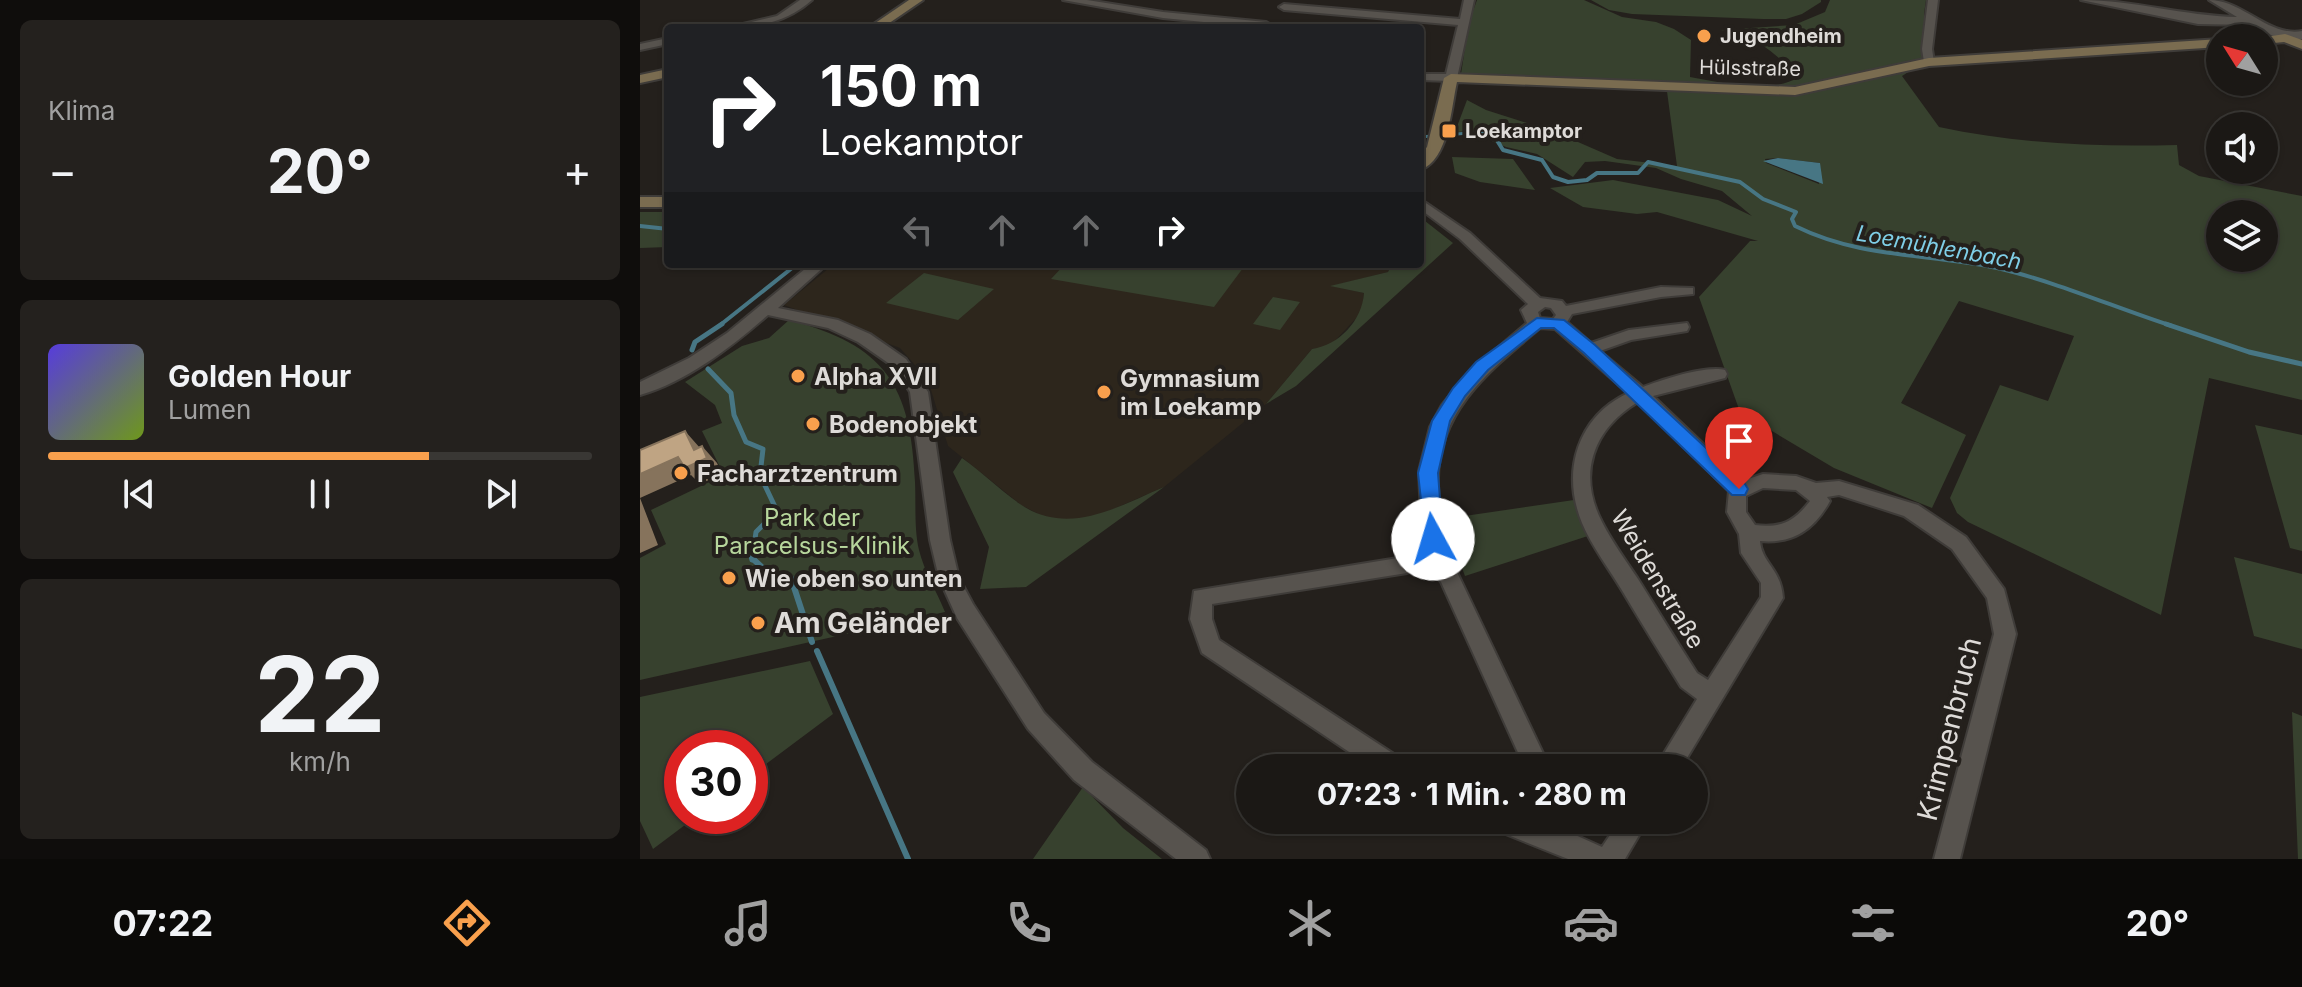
<!DOCTYPE html>
<html lang="de">
<head>
<meta charset="utf-8">
<style>
  body { margin:0; font-family:Inter,sans-serif; background:#24211e; color:#f1f3f6; height:100vh; display:flex; flex-direction:column; font-size:30px; white-space:nowrap }
  * { box-sizing:border-box; margin:0 }
  p { font-size:26px; color:#a0a0a0 }
  .icon { flex:none; width:44px; height:44px; fill:none; stroke:currentColor; stroke-width:2; stroke-linecap:round; stroke-linejoin:round }
  .map { position:relative; flex:1; overflow:hidden }
  .sheet { display:flex; flex-direction:column; gap:20px; padding:20px; background:#0f0d0c; width:640px }
  .sheet>* { flex:none }
  .hud { position:absolute; left:24px; top:24px; width:760px; height:244px; border-radius:8px; box-shadow:0 2px 6px #0004,0 0 0 2px #393734; background:#202124; color:#fff; overflow:hidden }
  .needle { width:52px; rotate:307deg }
  .tools { position:absolute; left:1566px; top:24px; display:grid; gap:16px }
  .tools a { display:grid; place-items:center; width:72px; height:72px; border-radius:50%; background:#1b1815; box-shadow:0 2px 6px #0004,0 0 0 2px #393734; font-size:40px }
  .speed { position:absolute; left:24px; top:730px; display:flex; gap:16px; font-size:40px; font-weight:700; text-align:center }
  .speed>* { display:grid; place-content:center; width:104px; height:104px; border-radius:50%; background:#1b1815; box-shadow:0 2px 6px #0004,0 0 0 2px #393734; line-height:1 }
  .speed .limit { border:12px solid #d22; background:#fff; color:#111 }
  .pin { position:absolute; display:grid; place-items:center; width:68px; height:68px; color:#fff; margin:-82px -34px; border-radius:50% 50% 50% 0; rotate:-45deg; box-shadow:0 0 8px #0007 }
  .pin .icon { rotate:45deg }
  .me { position:absolute; width:88px; margin:-44px; rotate:354deg; stroke-linejoin:round; filter:drop-shadow(0 0 6px #0008) }
  .turn { display:flex; align-items:center; gap:28px; height:168px; padding:0 24px; font-size:36px }
  .turn .icon { width:104px; height:104px; stroke-width:2.5 }
  .turn b { display:block; font-size:56px; line-height:68px }
  .lanes { display:flex; align-items:center; height:76px; padding:0 24px; background:#0003; justify-content:center; gap:40px; direction:ltr }
  .lanes .off { opacity:.35 }
  .big { font-size:60px; font-weight:700; line-height:1.1 }
  .sheet .card { flex:1; display:flex; flex-direction:column; justify-content:center; gap:12px; min-width:0; padding:0 28px; border-radius:12px; background:#24211e }
  .sheet .dial { align-items:center; gap:0 }
  .dial b { font-size:104px; line-height:1 }
  .song { display:flex; align-items:center; gap:24px }
  .cover { width:96px; height:96px; border-radius:12px; background:linear-gradient(135deg,hsl(250 70% 55%),hsl(80 70% 35%)) }
  .played { height:8px; border-radius:4px; background:linear-gradient(90deg,#f9a04d 70%,#393734 70%) }
  .keys { display:flex; justify-content:space-around; direction:ltr }
  .heat { display:flex; justify-content:space-between; align-items:center; font-size:44px; direction:ltr }
  .trip { position:absolute; left:596px; top:754px; width:472px; height:80px; border-radius:40px; background:#1b1815; box-shadow:0 2px 6px #0004,0 0 0 2px #393734; font-weight:700; line-height:80px; text-align:center }
  .dock { display:flex; height:128px; justify-content:space-around; align-items:center; background:#0b0a08; color:#a0a0a0 }
  .dock .icon { width:56px; height:56px }
  .dock .current { color:#f9a04d }
  .dock b { font-size:36px; color:#f1f3f6 }
  main { display:flex; flex:1; min-height:0 }
  .map>svg:first-child { display:block }
  .built { fill:#2d261c }
  .green { fill:#37412e; fill-rule:evenodd }
  .water { fill:#477684 }
  .lines { fill:none; stroke-linecap:round; stroke-linejoin:round }
  .stream-far3 { stroke:#477684; stroke-width:3 }
  .stream-far2 { stroke:#477684; stroke-width:4 }
  .stream-far1 { stroke:#477684; stroke-width:5 }
  .stream { stroke:#477684; stroke-width:6 }
  .minor-casing { stroke:#3f3c39; stroke-width:4 }
  .tertiary-casing { stroke:#3f3c39; stroke-width:4 }
  .secondary-casing { stroke:#3f3c39; stroke-width:4 }
  .minor { fill:#57534e; fill-rule:evenodd }
  .tertiary { fill:#57534e; fill-rule:evenodd }
  .secondary { fill:#7a6c50; fill-rule:evenodd }
  .shaded-wall { fill:#86735c }
  .building { fill:#bfa483; stroke:#86735c; stroke-width:2 }
  .route { fill:#1a73e8; stroke:#114b97; stroke-width:2 }
  .poi-dot { fill:#f9a04d; stroke:#24201c; stroke-width:3 }
  .labels { text-anchor:middle; dominant-baseline:central; stroke-width:8; stroke-linejoin:round; paint-order:stroke }
  .far-poi-label { font-size:20px; font-weight:bold; fill:#dedbd8; stroke:#24201c; text-anchor:start }
  .far-street-label { font-size:20px; fill:#dedbd8; stroke:#24201c }
  .far-water-label { font-size:22px; font-style:italic; fill:#7fcee7; stroke:#24201c }
  .poi-label { font-size:24px; font-weight:bold; fill:#dedbd8; stroke:#24201c; text-anchor:start }
  .park-label { font-size:24px; fill:#b7d69c; stroke:#24201c }
  .street-label { font-size:24px; fill:#dedbd8; stroke:#24201c }
  .near-poi-label { font-size:28px; font-weight:bold; fill:#dedbd8; stroke:#24201c; text-anchor:start }
  .near-street-label { font-size:28px; fill:#dedbd8; stroke:#24201c }
</style>
</head>
<body>
<main>
<section class="sheet">
<div class="card"><p>Klima</p>
<div class="heat"><a>−</a><b class="big">20°</b><a>+</a></div>
</div>
<div class="card">
<div class="song"><i class="cover"></i><div><b>Golden Hour</b><p>Lumen</p></div></div>
<div class="played"></div>
<div class="keys"><svg class="icon" aria-label="previous" viewBox="0 0 24 24"><path d="M18 5L8 12l10 7zM5 5v14"/></svg><svg class="icon" aria-label="pause" viewBox="0 0 24 24"><path d="M8 5v14M16 5v14"/></svg><svg class="icon" aria-label="next" viewBox="0 0 24 24"><path d="M6 5l10 7-10 7zM19 5v14"/></svg></div>
</div>
<div class="card dial"><b>22</b><p>km/h</p></div>
</section>
<div class="map">
<svg width="1662" height="859" viewBox="0 0 1662 859">
  <rect width="100%" height="100%" fill="#24201c"/>
  <path class="built" d="M 194,264 L 752,264 L 748,272 L 692,286 L 724,293 L 722,312 L 690,346 L 672,349 L 626,404 L 524,487 L 453,518 L 410,520 L 381,505 L 308,446 L 288,380 L 260,348 L 144,305 Z"/>
  <path class="green" d="M 837,0 L 944,0 L 982,17 L 1016,22 L 1034,29 L 1051,40 L 1050,77 C 1084,83 1129,95 1159,77 C 1132,51 1119,37 1081,30 L 1154,25 L 1185,12 L 1190,0 L 1286,0 L 1284,14 L 1286,61 L 1262,76 L 1299,127 C 1378,144 1456,147 1537,145 L 1539,165 L 1559,176 L 1662,196 L 1662,400 L 1569,378 L 1521,615 L 1328,522 L 1317,513 L 1310,498 L 1360,385 L 1408,401 L 1434,336 L 1319,301 L 1261,403 L 1326,435 L 1292,508 L 1194,468 L 1100,412 L 1059,297 L 1110,241 L 1118,241 L 1017,212 L 997,214 L 943,207 L 910,188 L 973,180 L 1078,200 L 1112,216 L 1082,191 L 1041,179 L 1016,168 L 965,161 L 945,162 L 933,177 L 897,154 L 866,147 L 840,136 L 837,131 L 815,132 L 827,100 L 846,110 L 915,132 L 977,159 L 1037,166 L 1026,84 L 821,74 L 829,22 ZM 1138,158 L 1180,163 L 1179,184 L 1126,163 L 1125,159 ZM 1580,214 L 1624,214 L 1624,258 L 1580,258 Z
    M 951,0 L 1181,0 L 1181,2 L 1162,14 L 1146,19 L 1123,19 L 992,14 L 969,10 Z
    M 812,157 L 873,159 L 895,190 L 840,182 L 815,173 Z
    M 0,212 L 28,212 L 28,247 L 0,248 Z
    M 780,217 L 813,243 L 656,386 L 626,404 L 672,349 C 699,345 722,321 724,293 L 690,286 L 748,272 L 752,264 L 780,264 Z
    M 425,264 L 606,264 L 574,307 L 411,279 Z
    M 284,273 L 354,289 L 318,320 L 246,303 Z
    M 633,297 L 660,302 L 640,330 L 613,324 Z
    M 149,320 C 245,345 271,385 275,482 C 276,503 274,529 279,550 C 284,571 297,592 305,612 L 0,680 L 0,558 L 26,544 L 11,510 L 84,475 L 62,431 L 82,423 L 75,405 L 45,382 L 102,346 L 129,338 Z
    M 1615,425 L 1662,435 L 1662,551 L 1650,548 Z
    M 322,458 C 342,472 360,490 380,504 C 428,537 477,507 524,487 L 386,587 L 340,589 L 349,547 L 313,472 Z
    M 934,500 L 951,535 L 825,576 L 804,519 Z
    M 1594,557 L 1662,574 L 1662,649 L 1614,636 Z
    M 170,661 L 193,714 L 110,776 L 110,748 L 42,748 L 42,816 L 57,816 L 13,849 L 0,821 L 0,697 Z
    M 1652,712 L 1662,716 L 1662,859 L 1658,859 Z
    M 443,787 L 483,828 L 522,859 L 393,859 Z"/>
  <path class="water" d="M 1138,158 L 1180,163 L 1183,184 L 1123,161 Z"/>
  <g class="lines">
    <path class="stream-far3" d="M 780,137 L 841,132 L 856,137 L 860,144"/>
    <path class="stream-far2" d="M 858,142 L 863,150 L 902,160 L 913,177 L 928,182 L 947,180 L 957,173 L 998,173 L 1008,162 L 1100,182 L 1123,199 L 1156,212 L 1152,219 L 1155,226 C 1222,259 1287,253 1357,268 C 1414,281 1476,308 1532,326
      M 0,226 L 28,229
      M 79,326 L 157,264"/>
    <path class="stream-far1" d="M 1526,324 L 1609,352 L 1662,364
      M 52,350 L 55,342 L 82,324
      M 68,369 L 91,393 L 94,415 L 106,442 L 123,449 L 120,475 L 137,511 L 116,532 L 112,560"/>
    <path class="stream" d="M 112,558 L 125,570 L 151,578 L 172,642
      M 177,651 L 268,859"/>
    <g class="minor-casing">
      <path id="minor" d="M 160,0 L 172,0 C 147,22 118,28 86,28 L 137,16 Z
        M 423,0 L 447,0 L 523,12 L 626,22 L 631,25 L 625,28 L 523,18 Z
        M 824,0 L 834,0 L 817,78 L 811,81 L 780,80 L 780,74 L 806,74 L 818,25 L 644,10 L 639,7 L 644,4 L 820,19 Z
        M 1288,0 L 1298,0 L 1292,49 L 1294,62 L 1289,65 L 1284,62 L 1282,49 Z
        M 28,38 L 28,44 L 0,50 L 0,44 Z
        M 780,199 L 830,233 L 900,298 L 922,301 L 926,306 L 1021,287 L 1053,288 L 1053,294 L 1021,297 L 932,314 L 927,322 L 951,343 L 989,330 L 1047,323 L 1049,327 L 1047,331 L 991,340 L 960,351 L 1003,387 C 1021,380 1066,365 1085,370 L 1087,374 L 1085,378 L 1013,396 L 1102,481 L 1123,474 L 1156,476 L 1176,483 L 1199,481 L 1278,505 L 1326,537 L 1364,589 L 1376,634 L 1320,859 L 1294,859 L 1354,634 L 1347,598 L 1312,549 L 1264,516 L 1199,495 L 1187,497 L 1190,501 C 1174,530 1153,544 1120,541 C 1122,564 1141,568 1143,598 L 1041,768 L 1015,768 L 1057,699 L 1041,687 C 1022,656 1002,624 983,592 C 970,570 952,547 942,523 C 921,472 937,417 988,393 L 915,329 L 900,328 C 850,370 796,412 798,484 C 798,506 808,530 797,551 L 816,570 L 910,768 L 885,768 L 801,582 L 785,565 L 767,573 L 572,604 L 572,619 L 579,640 L 763,760 L 766,768 L 733,768 L 562,653 L 550,619 L 554,591 L 764,557 L 775,550 L 782,540 L 779,471 L 790,427 L 802,405 L 828,373 L 887,323 L 881,310 L 888,304 L 820,239 L 780,209 ZM 905,307 L 911,308 L 916,315 L 913,319 L 900,318 L 898,312 ZM 998,402 L 1089,491 L 1087,512 L 1099,534 L 1101,553 L 1121,583 L 1121,597 L 1068,680 L 1057,673 C 1037,642 1018,611 998,579 C 986,561 972,542 962,522 C 937,474 953,429 998,402 ZM 1123,488 L 1156,490 L 1170,501 C 1154,522 1141,528 1115,525 L 1106,512 L 1106,496 Z
        M 171,264 L 187,264 L 138,308 L 198,320 L 230,334 L 266,359 L 288,392 L 310,540 L 319,578 L 333,604 L 404,713 L 452,762 L 566,850 L 570,859 L 536,859 L 434,780 L 388,729 L 317,618 L 299,578 L 290,540 L 270,392 L 254,367 L 218,342 L 188,328 L 128,315 C 91,347 48,381 0,395 L 0,382 L 49,358 L 87,333 Z
        M 849,820 L 902,820 L 962,847 L 980,820 L 1008,820 L 985,859 L 928,859 L 853,829 Z"/>
    </g>
    <g class="tertiary-casing">
      <path id="tertiary" d="M 1441,0 C 1494,0 1544,16 1597,17 L 1569,0 C 1603,0 1628,37 1662,31 L 1662,39 L 1645,42 L 1611,25 L 1558,24 Z"/>
    </g>
    <g class="secondary-casing">
      <path id="secondary" d="M 269,0 L 283,0 L 242,28 L 228,28 Z
        M 1645,34 L 1662,40 L 1662,49 L 1644,42 L 1624,44 L 1624,38 L 1619,38 Z
        M 1580,39 L 1580,47 L 1289,66 L 1155,95 L 817,82 C 811,108 809,160 780,170 L 780,155 L 787,147 L 804,78 L 811,74 L 1155,87 L 1289,58 Z
        M 28,69 L 28,77 L 0,83 L 0,75 Z
        M 0,197 L 28,197 L 28,207 L 0,207 Z"/>
    </g>
    <use href="#minor" class="minor"/>
    <use href="#tertiary" class="tertiary"/>
    <use href="#secondary" class="secondary"/>
  </g>
  <path class="shaded-wall" d="M 45,431 L 60,448 L 62,446 L 77,463 L 82,474 L 60,484 L 51,475 L 0,498 L 0,474 L 54,450 Z
    M 0,498 L 18,545 L 0,553 Z"/>
  <path class="building" d="M 45,431 L 54,450 L 62,446 L 67,458 L 45,468 L 38,457 L 0,474 L 0,450 Z"/>
  <path class="route" d="M 897,318 L 924,320 L 955,345 L 1105,484 L 1108,489 L 1105,495 L 1092,495 L 944,353 L 914,328 L 901,328 L 848,370 L 825,396 L 810,421 L 798,473 L 803,539 L 800,545 L 786,545 L 778,473 L 792,421 L 813,388 L 836,362 Z"/>
  <g class="poi-dot">
    <circle cx="1064" cy="36" r="8"/>
    <rect x="801" y="123" width="16" height="16" rx="4"/>
    <circle cx="158" cy="376" r="8"/>
    <circle cx="464" cy="392" r="8"/>
    <circle cx="173" cy="424" r="8"/>
    <circle cx="41" cy="473" r="8"/>
    <circle cx="89" cy="578" r="8"/>
    <circle cx="118" cy="623" r="8"/>
  </g>
  <g class="labels">
    <g class="far-poi-label">
      <text x="1080" y="36">Jugendheim</text>
      <text x="825" y="131">Loekamptor</text>
    </g>
    <g class="far-street-label">
      <text transform="translate(1110 68) rotate(1)">Hülsstraße</text>
    </g>
    <g class="far-water-label">
      <text transform="translate(1299 247) rotate(10)">Loemühlenbach</text>
    </g>
    <g class="poi-label">
      <text x="174" y="376">Alpha XVII</text>
      <text x="480" y="378">Gymnasium<tspan x="480" dy="28">im Loekamp</tspan></text>
      <text x="189" y="424">Bodenobjekt</text>
      <text x="57" y="473">Facharztzentrum</text>
      <text x="105" y="578">Wie oben so unten</text>
    </g>
    <g class="park-label">
      <text x="172" y="517">Park der<tspan x="172" dy="28">Paracelsus-Klinik</tspan></text>
    </g>
    <g class="street-label">
      <text transform="translate(1018 579) rotate(59)">Weidenstraße</text>
    </g>
    <g class="near-poi-label">
      <text x="134" y="623">Am Geländer</text>
    </g>
    <g class="near-street-label">
      <text transform="translate(1309 729) rotate(-76)">Krimpenbruch</text>
    </g>
  </g>
</svg>
<div class="tools">
<a><svg class="needle" viewBox="-14 -14 28 28"><path d="M0-13l5 13h-10z" fill="#e53935"/><path d="M0 13l5-13h-10z" fill="#a0a0a0"/></svg></a>
<a><svg class="icon" aria-label="sound" viewBox="0 0 24 24"><path d="M4 9h4l5-4v14l-5-4H4zM17 9q2 3 0 6"/></svg></a>
<a><svg class="icon" aria-label="layers" viewBox="0 0 24 24"><path d="M12 4l9 5-9 5-9-5zM3 14l9 5 9-5"/></svg></a>
</div>
<div class="speed"><div class="limit">30</div></div>
<div class="pin" style="left:1099px;top:489px;background:#d93025"><svg class="icon" aria-label="arrive" viewBox="0 0 24 24"><path d="M6 21V4h12l-3 4 3 4H6"/></svg></div>
<svg class="me" style="left:793px;top:539px" viewBox="-20 -20 40 40"><circle r="19" fill="#fff"/><path d="M0-13L10 11 0 6-10 11z" fill="#1a73e8"/></svg>
<div class="trip">07:23 · 1 Min. · 280 m</div>
<div class="hud">
<div class="turn"><svg class="icon" aria-label="right" viewBox="0 0 24 24"><path d="M7 20v-9h11M14 6l5 5-5 5"/></svg><div><b>150 m</b>Loekamptor</div></div>
<div class="lanes"><svg class="icon off" aria-label="left" viewBox="0 0 24 24"><path d="M17 20v-9H6M10 6l-5 5 5 5"/></svg><svg class="icon off" aria-label="ahead" viewBox="0 0 24 24"><path d="M12 20V5M6 11l6-6 6 6"/></svg><svg class="icon off" aria-label="ahead" viewBox="0 0 24 24"><path d="M12 20V5M6 11l6-6 6 6"/></svg><svg class="icon" aria-label="right" viewBox="0 0 24 24"><path d="M7 20v-9h11M14 6l5 5-5 5"/></svg></div>
</div>
</div>
</main>
<nav class="dock">
<b>07:22</b>
<svg class="icon current" aria-label="directions" viewBox="0 0 24 24"><path d="M12 3l9 9-9 9-9-9zM9 14v-3h6M13 9l2 2-2 2"/></svg>
<svg class="icon" aria-label="music" viewBox="0 0 24 24"><path d="M9 18V5l10-2v13"/><circle cx="6" cy="18" r="3"/><circle cx="16" cy="16" r="3"/></svg>
<svg class="icon" aria-label="phone" viewBox="0 0 24 24"><path d="M5 4h4l2 5-3 2q2 4 5 5l2-3 5 2v4C11 20 4 13 5 4z"/></svg>
<svg class="icon" aria-label="climate" viewBox="0 0 24 24"><path d="M12 3v18M4 7l16 10M4 17L20 7"/></svg>
<svg class="icon" aria-label="car" viewBox="0 0 24 24"><path d="M5 17H2v-5l4-1 3-4h7l3 4 3 1v5h-3M9 17h6M6 11h13"/><circle cx="7" cy="17" r="2"/><circle cx="17" cy="17" r="2"/></svg>
<svg class="icon" aria-label="filters" viewBox="0 0 24 24"><path d="M4 7h16M4 17h16"/><circle cx="9" cy="7" r="2"/><circle cx="15" cy="17" r="2"/></svg>
<b>20°</b>
</nav>
</body>
</html>
